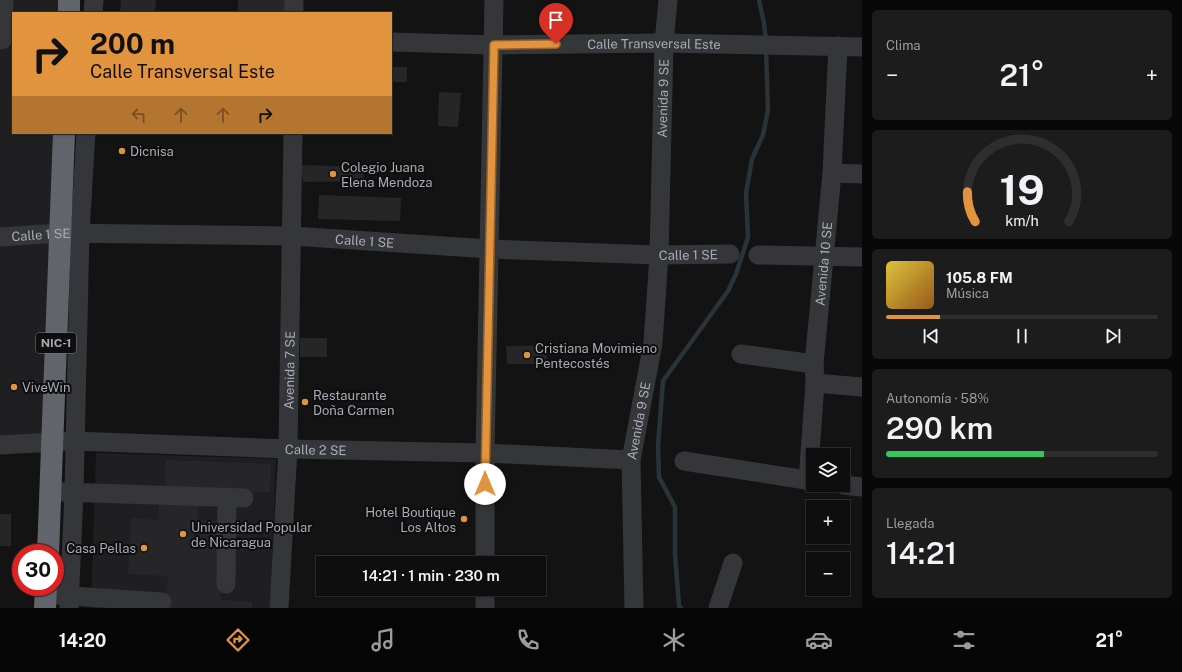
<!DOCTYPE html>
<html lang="es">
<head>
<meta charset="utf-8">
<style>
  body { margin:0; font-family:"Public Sans",sans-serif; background:#1c1c1d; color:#f1f3f6; height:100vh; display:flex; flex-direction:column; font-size:15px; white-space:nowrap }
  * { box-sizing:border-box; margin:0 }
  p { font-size:13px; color:#9b9c9e }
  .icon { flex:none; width:22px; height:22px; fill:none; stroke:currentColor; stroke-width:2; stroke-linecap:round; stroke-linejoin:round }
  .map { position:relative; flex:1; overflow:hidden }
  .details { display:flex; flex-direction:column; gap:10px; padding:10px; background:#080808; width:320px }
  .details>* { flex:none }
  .banner { position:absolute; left:12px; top:12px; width:380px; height:122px; border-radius:0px; box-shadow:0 1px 3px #0004,0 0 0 1px #2e2e2f; background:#e2933e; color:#111; overflow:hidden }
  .tools { position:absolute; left:806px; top:448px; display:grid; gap:8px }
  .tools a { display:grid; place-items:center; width:44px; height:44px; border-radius:0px; background:#0e0e0f; box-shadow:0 1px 3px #0004,0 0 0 1px #2e2e2f; font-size:20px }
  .speed { position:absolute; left:12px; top:544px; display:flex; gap:8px; font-size:20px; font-weight:700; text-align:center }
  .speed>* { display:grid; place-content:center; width:52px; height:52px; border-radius:50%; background:#0e0e0f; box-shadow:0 1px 3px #0004,0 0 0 1px #2e2e2f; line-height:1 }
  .speed .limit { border:6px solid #d22; background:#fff; color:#111 }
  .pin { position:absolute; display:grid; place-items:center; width:34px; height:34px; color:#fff; margin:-41px -17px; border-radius:50% 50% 50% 0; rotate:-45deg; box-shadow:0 0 4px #0007 }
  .pin .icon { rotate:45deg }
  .me { position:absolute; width:44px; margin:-22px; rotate:0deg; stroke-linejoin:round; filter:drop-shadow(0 0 3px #0008) }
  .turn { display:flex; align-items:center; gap:14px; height:84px; padding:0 12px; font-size:18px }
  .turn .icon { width:52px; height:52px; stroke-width:2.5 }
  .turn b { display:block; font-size:28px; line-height:34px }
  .lanes { display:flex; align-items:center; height:38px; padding:0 12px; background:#0003; justify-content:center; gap:20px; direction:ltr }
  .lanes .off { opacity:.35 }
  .big { font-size:30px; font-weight:600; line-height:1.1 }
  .details .widget { flex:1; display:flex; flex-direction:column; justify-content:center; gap:6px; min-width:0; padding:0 14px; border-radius:6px; background:#1c1c1d }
  .details .dial { align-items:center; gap:0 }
  .dial svg { height:104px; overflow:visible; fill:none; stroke:#2e2e2f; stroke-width:7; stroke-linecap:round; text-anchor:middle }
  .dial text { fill:#f1f3f6; stroke:none }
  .song { display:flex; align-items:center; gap:12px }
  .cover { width:48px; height:48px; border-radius:6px; background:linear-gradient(135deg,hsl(50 70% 55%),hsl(30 70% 35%)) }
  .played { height:4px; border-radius:2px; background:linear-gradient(90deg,#e2933e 20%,#2e2e2f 20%) }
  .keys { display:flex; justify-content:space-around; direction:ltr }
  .heat { display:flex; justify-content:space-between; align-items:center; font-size:22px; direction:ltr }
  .charge { height:6px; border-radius:3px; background:linear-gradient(90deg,#34c759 58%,#2e2e2f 0) }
  .trip { position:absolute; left:316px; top:556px; width:230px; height:40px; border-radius:0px; background:#0e0e0f; box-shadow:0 1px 3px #0004,0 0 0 1px #2e2e2f; font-weight:600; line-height:40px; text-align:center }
  .tab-bar { display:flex; height:64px; justify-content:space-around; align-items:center; background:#060606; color:#9b9c9e }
  .tab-bar .icon { width:28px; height:28px }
  .tab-bar .active { color:#e2933e }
  .tab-bar b { font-size:18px; color:#f1f3f6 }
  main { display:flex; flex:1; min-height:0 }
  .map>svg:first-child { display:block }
  .built { fill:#1f1f21 }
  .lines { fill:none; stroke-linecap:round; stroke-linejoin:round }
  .stream { stroke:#2a3337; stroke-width:4.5 }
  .building { fill:#262628 }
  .minor { stroke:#343639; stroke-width:19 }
  .highway { stroke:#61646a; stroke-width:22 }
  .route-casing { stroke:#936028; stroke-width:10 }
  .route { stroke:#e2933e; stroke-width:7 }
  .poi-dot { fill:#e2933e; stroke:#0e0e0f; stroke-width:1.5 }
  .labels { text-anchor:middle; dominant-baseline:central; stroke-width:4; stroke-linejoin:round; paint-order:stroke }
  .shield { fill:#0e0e0f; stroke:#787d82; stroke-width:1 }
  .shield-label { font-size:12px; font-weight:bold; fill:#a6acb4 }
  .street-label { font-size:13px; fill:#a6acb4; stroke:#0e0e0f }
  .poi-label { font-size:13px; fill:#a6acb4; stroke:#0e0e0f; text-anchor:start }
</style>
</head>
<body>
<main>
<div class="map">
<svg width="862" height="608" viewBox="0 0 862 608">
  <rect width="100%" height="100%" fill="#131314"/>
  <path class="built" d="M 0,0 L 71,0 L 70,13 L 13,13 L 13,133 L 65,133 L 53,442 L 0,446 Z
    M 96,453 L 276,459 L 270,608 L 91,608 Z"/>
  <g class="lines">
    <path class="stream" d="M 759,0 L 764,23 L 766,42
      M 681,608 L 679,606 L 675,554 L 675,507 L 659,477 L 658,446 L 663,381 L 728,291 L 736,274 L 748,237 L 746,193 L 752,159 L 763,135 L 768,110 L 766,49"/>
  </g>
  <path class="building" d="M 121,0 L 156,0 L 155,13 L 120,13 Z
    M 238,0 L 285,0 L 285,13 L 238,13 Z
    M 11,51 L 13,51 L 13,67 L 12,67 Z
    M 391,67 L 407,67 L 407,82 L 391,82 Z
    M 439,92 L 461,93 L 458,127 L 438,126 Z
    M 301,165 L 363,167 L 364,181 L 303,182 Z
    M 319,195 L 401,198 L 400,221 L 318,219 Z
    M 300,338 L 327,338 L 327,357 L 300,357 Z
    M 547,345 L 547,364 L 507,364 L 506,346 Z
    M 166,460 L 271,464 L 270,492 L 165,488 Z
    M 159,502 L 199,504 L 198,520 L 225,521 L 221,600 L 252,602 L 252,608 L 166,608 L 168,576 L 128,574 L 131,518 L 158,520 Z
    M 0,514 L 11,514 L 11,546 L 0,546 Z"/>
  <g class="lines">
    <g class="minor">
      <path d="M 93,13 L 94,0"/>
      <path d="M 294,13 L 294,0"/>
      <path d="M 2,40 L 4,0"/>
      <path id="s1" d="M 391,42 L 494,45 L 664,43 L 862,47"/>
      <path d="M 832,173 L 862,174"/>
      <path id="s2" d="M 0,237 L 60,233 L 292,236 L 490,249 L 659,255 L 730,254"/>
      <path d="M 758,255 L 862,257"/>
      <path d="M 741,354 L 814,364"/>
      <path d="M 815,383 L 862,387"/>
      <path id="s3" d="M 0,445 L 75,441 L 288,449 L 485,453 L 631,460"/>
      <path d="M 684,461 L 813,481"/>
      <path id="s4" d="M 808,481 L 815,383 L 814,364 L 832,173 L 838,46"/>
      <path d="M 843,485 L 862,487"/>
      <path d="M 62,492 L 244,498"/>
      <path d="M 485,563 L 485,453 L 494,0"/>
      <path d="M 226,584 L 227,498"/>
      <path d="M 485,589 L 485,608"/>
      <path d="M 57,595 L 162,602"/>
      <path d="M 69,608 L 74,492 L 80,233 L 86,133"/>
      <path id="s5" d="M 279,608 L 288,449 L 293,133"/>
      <path id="s6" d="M 634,608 L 631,460 L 653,343 L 659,255 L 664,43 L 668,0"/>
      <path d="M 718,608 L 733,563"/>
    </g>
    <path class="highway" d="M 69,13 L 69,0
      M 48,553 L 64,133
      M 45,608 L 46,587"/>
  </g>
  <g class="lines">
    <g class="route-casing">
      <path id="route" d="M 485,484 L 494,45 L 556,44"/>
    </g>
    <use href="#route" class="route"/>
  </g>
  <g class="poi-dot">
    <circle cx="122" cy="151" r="4"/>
    <circle cx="333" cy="174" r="4"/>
    <circle cx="527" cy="355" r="4"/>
    <circle cx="14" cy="387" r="4"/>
    <circle cx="305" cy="402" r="4"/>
    <circle cx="464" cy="519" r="4"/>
    <circle cx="183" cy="534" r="4"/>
    <circle cx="144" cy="548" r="4"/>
  </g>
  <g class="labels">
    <rect class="shield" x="36" y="333" width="40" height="20" rx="3"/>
    <g class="shield-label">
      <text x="56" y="343">NIC-1</text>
    </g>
    <g class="street-label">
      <text stroke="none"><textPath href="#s1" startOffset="263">Calle Transversal Este</textPath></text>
      <text stroke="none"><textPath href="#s6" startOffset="512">Avenida 9 SE</textPath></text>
      <text stroke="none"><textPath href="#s2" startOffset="41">Calle 1 SE</textPath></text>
      <text stroke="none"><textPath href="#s2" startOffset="365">Calle 1 SE</textPath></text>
      <text stroke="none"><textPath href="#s2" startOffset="689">Calle 1 SE</textPath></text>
      <text stroke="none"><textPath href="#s4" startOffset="218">Avenida 10 SE</textPath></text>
      <text stroke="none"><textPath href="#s5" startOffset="238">Avenida 7 SE</textPath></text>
      <text stroke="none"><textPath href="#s6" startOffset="188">Avenida 9 SE</textPath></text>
      <text stroke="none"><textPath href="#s3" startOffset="316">Calle 2 SE</textPath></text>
    </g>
    <g class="poi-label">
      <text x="130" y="151">Dicnisa</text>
      <text x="341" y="167">Colegio Juana<tspan x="341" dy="15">Elena Mendoza</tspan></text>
      <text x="535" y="348">Cristiana Movimieno<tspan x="535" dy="15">Pentecostés</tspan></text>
      <text x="22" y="387">ViveWin</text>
      <text x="313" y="395">Restaurante<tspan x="313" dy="15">Doña Carmen</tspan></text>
      <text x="456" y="512" text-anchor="end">Hotel Boutique<tspan x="456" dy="15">Los Altos</tspan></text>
      <text x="191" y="527">Universidad Popular<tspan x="191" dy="15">de Nicaragua</tspan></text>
      <text x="136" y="548" text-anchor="end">Casa Pellas</text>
    </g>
  </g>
</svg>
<div class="tools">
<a><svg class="icon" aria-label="layers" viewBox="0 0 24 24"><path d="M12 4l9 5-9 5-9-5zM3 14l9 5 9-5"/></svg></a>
<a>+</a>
<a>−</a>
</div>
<div class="speed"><div class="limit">30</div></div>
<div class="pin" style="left:556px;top:44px;background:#d93025"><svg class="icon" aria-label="arrive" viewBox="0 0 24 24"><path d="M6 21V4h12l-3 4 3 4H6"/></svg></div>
<svg class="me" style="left:485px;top:484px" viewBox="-20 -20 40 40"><circle r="19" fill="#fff"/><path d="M0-13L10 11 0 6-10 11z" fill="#e2933e"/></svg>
<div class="trip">14:21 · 1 min · 230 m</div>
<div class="banner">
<div class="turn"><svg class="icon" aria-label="right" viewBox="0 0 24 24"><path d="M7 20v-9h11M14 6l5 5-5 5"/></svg><div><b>200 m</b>Calle Transversal Este</div></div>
<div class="lanes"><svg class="icon off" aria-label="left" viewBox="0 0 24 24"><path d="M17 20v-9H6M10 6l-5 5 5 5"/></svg><svg class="icon off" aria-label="ahead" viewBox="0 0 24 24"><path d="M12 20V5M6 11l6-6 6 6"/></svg><svg class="icon off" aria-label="ahead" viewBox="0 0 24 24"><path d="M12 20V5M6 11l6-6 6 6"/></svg><svg class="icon" aria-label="right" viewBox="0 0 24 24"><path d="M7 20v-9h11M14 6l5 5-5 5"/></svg></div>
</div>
</div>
<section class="details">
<div class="widget"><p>Clima</p>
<div class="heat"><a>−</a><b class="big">21°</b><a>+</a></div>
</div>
<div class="widget dial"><svg viewBox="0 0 100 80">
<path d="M14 69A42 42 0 1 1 86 69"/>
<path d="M14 69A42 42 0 0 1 8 46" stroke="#e2933e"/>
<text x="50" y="56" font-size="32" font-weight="700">19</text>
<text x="50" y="72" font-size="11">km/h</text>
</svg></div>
<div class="widget">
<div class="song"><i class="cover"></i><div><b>105.8 FM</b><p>Música</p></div></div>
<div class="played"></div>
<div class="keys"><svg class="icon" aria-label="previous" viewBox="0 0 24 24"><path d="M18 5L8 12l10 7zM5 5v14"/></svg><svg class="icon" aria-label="pause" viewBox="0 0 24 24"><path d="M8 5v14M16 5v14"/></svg><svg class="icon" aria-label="next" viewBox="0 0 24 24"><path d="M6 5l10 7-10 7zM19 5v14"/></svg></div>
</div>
<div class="widget"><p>Autonomía · 58%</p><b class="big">290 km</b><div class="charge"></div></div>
<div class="widget"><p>Llegada</p><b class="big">14:21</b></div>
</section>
</main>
<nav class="tab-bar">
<b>14:20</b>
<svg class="icon active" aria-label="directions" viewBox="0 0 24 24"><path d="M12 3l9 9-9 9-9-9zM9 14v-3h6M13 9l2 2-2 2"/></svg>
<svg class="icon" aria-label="music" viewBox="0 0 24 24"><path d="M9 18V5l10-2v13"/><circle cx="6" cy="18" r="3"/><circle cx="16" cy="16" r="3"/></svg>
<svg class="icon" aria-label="phone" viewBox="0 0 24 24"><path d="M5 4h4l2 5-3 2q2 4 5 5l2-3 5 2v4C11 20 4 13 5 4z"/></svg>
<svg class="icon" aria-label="climate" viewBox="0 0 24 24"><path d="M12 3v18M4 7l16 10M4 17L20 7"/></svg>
<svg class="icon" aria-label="car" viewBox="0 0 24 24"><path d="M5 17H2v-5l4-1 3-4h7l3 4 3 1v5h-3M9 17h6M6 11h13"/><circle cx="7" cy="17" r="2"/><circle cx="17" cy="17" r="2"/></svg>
<svg class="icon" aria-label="filters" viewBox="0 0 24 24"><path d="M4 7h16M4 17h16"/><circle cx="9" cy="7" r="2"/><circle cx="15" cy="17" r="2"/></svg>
<b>21°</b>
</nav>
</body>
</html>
